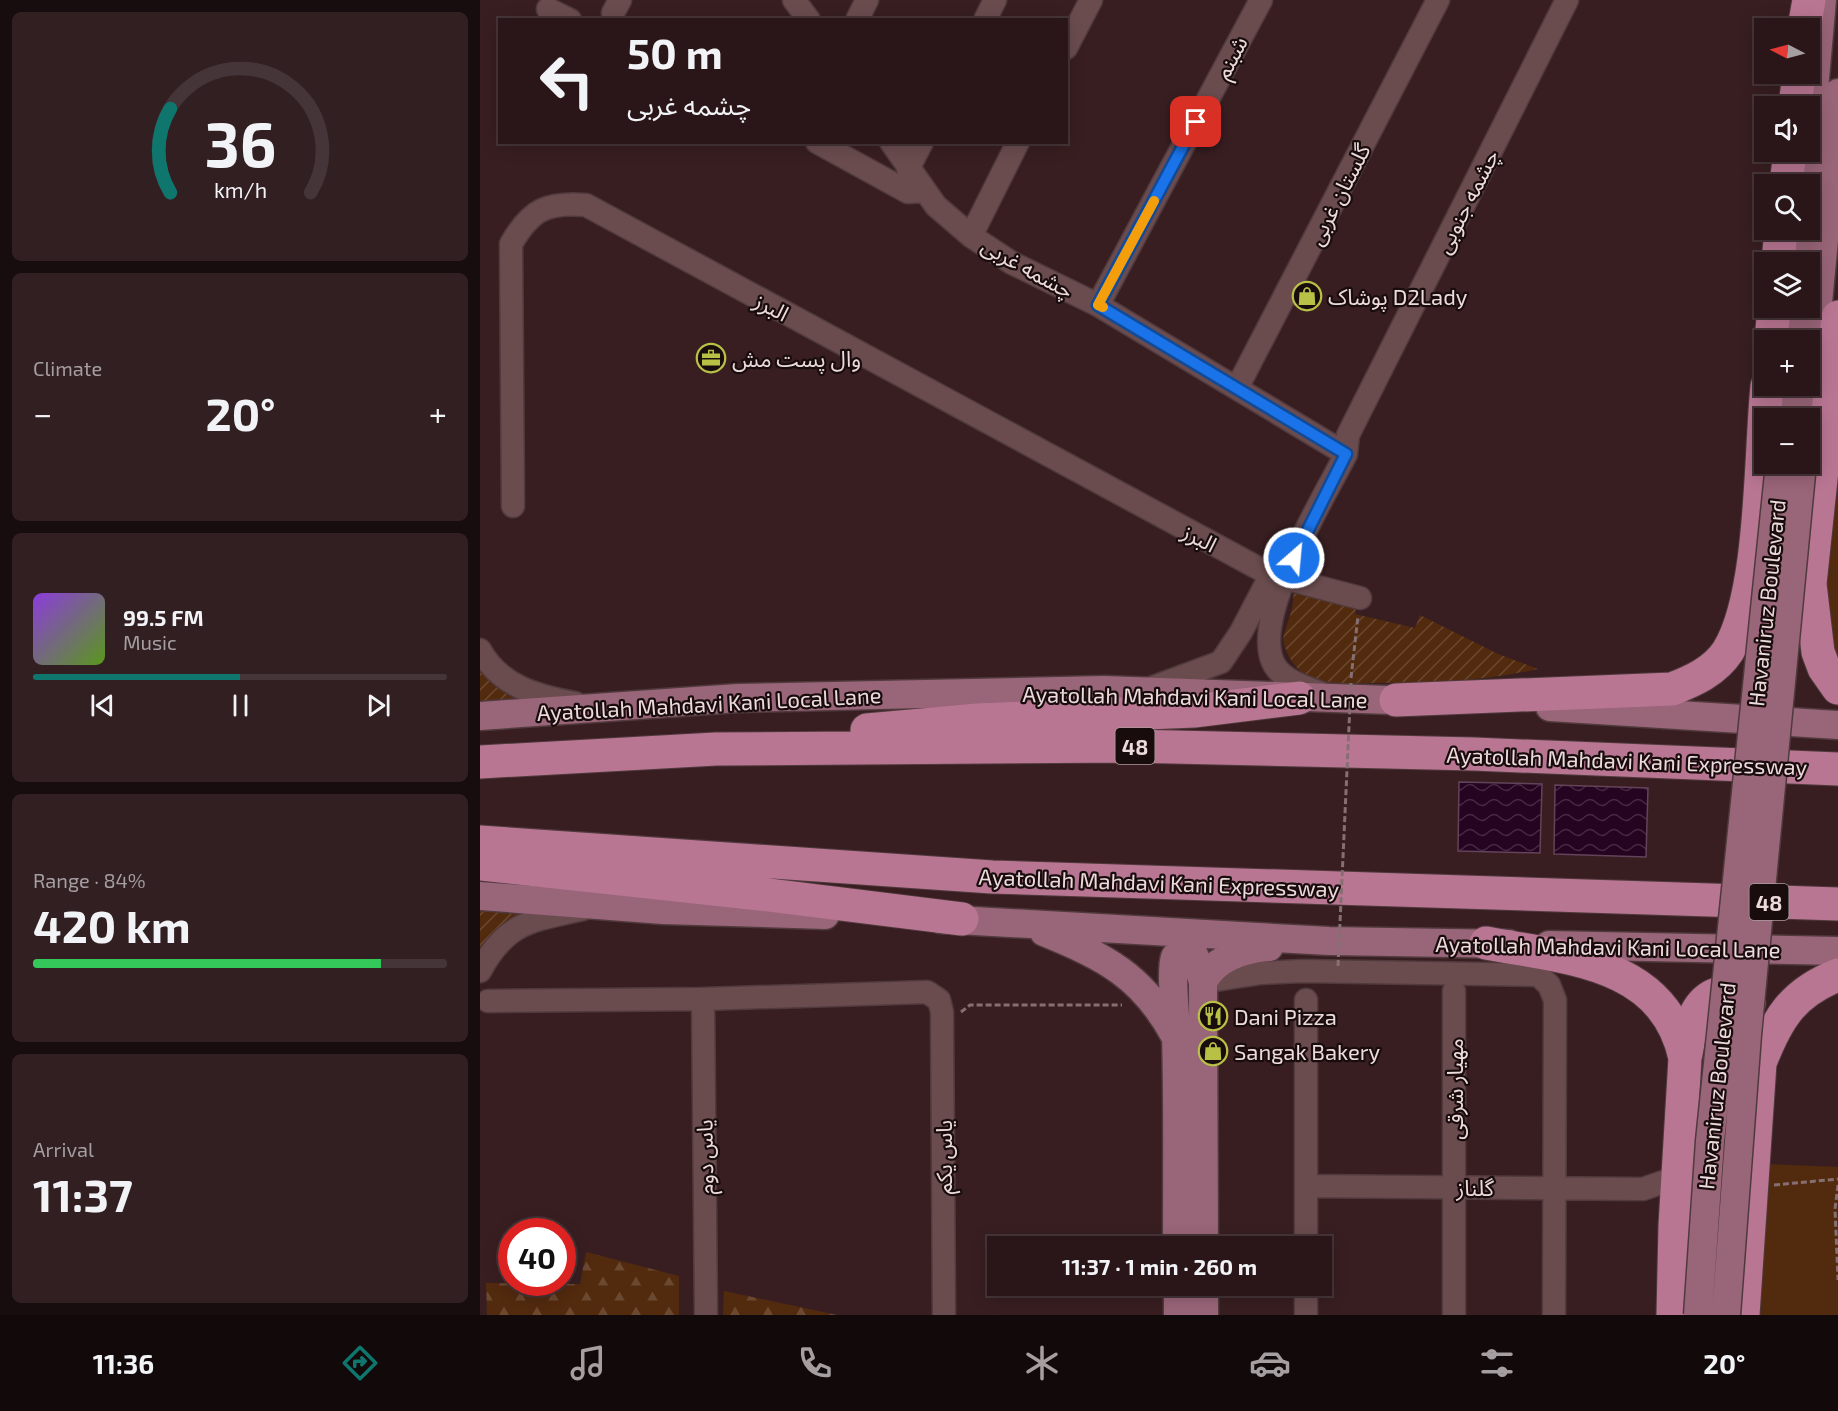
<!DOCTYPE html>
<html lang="en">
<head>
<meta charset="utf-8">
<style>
  body { margin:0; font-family:"Exo 2","Noto Sans Arabic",sans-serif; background:#321f22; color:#f1f3f6; height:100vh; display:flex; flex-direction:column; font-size:22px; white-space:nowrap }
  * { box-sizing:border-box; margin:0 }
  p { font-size:20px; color:#a59fa2 }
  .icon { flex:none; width:33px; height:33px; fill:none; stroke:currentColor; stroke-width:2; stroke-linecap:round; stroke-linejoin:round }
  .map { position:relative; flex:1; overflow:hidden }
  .drawer { display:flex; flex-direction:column; gap:12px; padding:12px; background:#170c0e; width:480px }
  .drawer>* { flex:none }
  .top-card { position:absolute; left:18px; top:18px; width:570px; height:126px; border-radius:0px; box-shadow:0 3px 15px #0003,0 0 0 2px #463538; background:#2a1619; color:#f1f3f6; overflow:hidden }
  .needle { width:39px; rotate:276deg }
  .controls { position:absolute; left:1274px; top:18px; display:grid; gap:12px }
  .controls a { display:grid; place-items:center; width:66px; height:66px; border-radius:0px; background:#2a1619; box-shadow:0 3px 15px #0003,0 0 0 2px #463538; font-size:30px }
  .speed { position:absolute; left:18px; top:1218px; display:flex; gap:12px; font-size:30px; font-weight:700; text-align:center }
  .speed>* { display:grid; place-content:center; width:78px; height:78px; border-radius:50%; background:#2a1619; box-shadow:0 3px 15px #0003,0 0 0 2px #463538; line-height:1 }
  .speed .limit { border:9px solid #d22; background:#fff; color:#111 }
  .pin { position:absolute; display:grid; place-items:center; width:51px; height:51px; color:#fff; margin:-26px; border-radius:12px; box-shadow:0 3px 9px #0006 }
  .me { position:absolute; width:66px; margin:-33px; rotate:27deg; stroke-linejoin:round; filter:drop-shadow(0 0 4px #0008) }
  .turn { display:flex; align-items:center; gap:21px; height:126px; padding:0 30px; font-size:27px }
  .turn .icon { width:78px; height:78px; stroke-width:2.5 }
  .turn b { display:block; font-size:42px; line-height:51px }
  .big { font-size:45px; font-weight:700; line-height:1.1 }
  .drawer .widget { flex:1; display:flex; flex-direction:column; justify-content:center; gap:9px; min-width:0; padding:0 21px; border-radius:9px; background:#321f22 }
  .drawer .dial { align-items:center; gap:0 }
  .dial svg { height:156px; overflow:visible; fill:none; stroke:#463538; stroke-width:7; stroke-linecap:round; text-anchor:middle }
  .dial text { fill:#f1f3f6; stroke:none }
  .song { display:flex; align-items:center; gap:18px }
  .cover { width:72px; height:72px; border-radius:9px; background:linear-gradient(135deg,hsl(270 70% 55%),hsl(90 70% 35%)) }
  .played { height:6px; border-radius:3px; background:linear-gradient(90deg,#0f766e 50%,#463538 50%) }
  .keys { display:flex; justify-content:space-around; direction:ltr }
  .heat { display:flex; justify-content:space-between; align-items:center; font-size:33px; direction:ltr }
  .charge { height:9px; border-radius:4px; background:linear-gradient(90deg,#34c759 84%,#463538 0) }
  .trip { position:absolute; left:507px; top:1236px; width:345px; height:60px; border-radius:0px; background:#2a1619; box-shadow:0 3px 15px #0003,0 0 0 2px #463538; font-weight:700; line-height:60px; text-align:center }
  .tab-bar { display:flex; height:96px; justify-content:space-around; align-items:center; background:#11090a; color:#a59fa2 }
  .tab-bar .icon { width:42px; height:42px }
  .tab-bar .active { color:#0f766e }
  .tab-bar b { font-size:27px; color:#f1f3f6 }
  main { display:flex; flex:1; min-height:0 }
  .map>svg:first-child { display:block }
  .forest { fill:url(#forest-firs) }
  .park { fill:#522a0e }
  .garden { fill:url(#garden-furrows) }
  .water { fill:url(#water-waves); stroke:#614459; stroke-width:1.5 }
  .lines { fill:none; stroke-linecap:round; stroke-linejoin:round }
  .minor-casing { stroke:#503a3d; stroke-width:25 }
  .major-casing { stroke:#503a3d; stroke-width:31 }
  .highway-casing { stroke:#503a3d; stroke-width:35 }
  .path { stroke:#866f72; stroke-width:3; stroke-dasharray:6 3; stroke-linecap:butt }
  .minor { stroke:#6a4c4f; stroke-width:22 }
  .major { stroke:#996578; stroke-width:28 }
  .highway { stroke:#b97693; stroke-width:33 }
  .major-bridge-casing { stroke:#503a3d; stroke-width:31; stroke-linecap:butt }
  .path-bridge { stroke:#866f72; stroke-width:3; stroke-dasharray:6 3; stroke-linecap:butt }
  .major-bridge { stroke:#996578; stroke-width:28 }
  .route-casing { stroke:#114b97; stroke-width:15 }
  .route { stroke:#1a73e8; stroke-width:10 }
  .slow { stroke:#f59e0b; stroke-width:10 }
  .labels { text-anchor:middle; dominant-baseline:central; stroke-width:4.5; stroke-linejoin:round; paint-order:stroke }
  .shield { fill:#180c0d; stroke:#ad9c9e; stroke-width:1.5 }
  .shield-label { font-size:21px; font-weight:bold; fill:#eddadc }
  .street-label { font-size:22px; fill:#eddadc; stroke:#180c0d }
  .poi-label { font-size:22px; fill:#eddadc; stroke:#180c0d; text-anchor:start }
</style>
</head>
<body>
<main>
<section class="drawer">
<div class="widget dial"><svg viewBox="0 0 100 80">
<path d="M14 69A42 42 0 1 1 86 69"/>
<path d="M14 69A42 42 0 0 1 14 26" stroke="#0f766e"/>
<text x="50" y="56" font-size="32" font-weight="700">36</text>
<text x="50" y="72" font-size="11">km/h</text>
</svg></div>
<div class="widget"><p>Climate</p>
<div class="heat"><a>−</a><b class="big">20°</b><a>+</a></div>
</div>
<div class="widget">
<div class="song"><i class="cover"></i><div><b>99.5 FM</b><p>Music</p></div></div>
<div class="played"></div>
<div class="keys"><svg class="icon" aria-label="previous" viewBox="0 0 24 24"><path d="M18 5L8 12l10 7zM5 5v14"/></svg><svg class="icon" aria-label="pause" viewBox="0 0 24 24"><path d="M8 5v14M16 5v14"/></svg><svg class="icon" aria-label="next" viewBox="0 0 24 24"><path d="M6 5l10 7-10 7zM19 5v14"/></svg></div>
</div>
<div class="widget"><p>Range · 84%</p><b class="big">420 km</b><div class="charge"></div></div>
<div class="widget"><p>Arrival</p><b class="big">11:37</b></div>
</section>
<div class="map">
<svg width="1358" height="1315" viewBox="0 0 1358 1315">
  <defs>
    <pattern id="forest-firs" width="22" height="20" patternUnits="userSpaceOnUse" patternTransform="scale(1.5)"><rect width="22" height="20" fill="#522a0e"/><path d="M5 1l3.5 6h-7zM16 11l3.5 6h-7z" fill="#6b4830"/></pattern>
    <pattern id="garden-furrows" width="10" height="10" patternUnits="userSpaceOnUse" patternTransform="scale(1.5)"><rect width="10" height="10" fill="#522a0e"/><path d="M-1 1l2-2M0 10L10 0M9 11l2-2" fill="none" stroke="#6b4830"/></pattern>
    <pattern id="water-waves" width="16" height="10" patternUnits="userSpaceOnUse" patternTransform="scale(1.5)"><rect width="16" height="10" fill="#250421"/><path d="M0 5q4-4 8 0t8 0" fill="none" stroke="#452841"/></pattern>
  </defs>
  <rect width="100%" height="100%" fill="#381e21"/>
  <path class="forest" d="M 106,1252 L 199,1276 L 199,1315 L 7,1315 L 6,1283 L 100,1284 Z
    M 244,1291 L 357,1315 L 243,1315 Z"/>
  <path class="park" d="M 1358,419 L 1358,658 L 1351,645 L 1344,562 Z
    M 1286,1164 L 1358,1167 L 1358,1315 L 1278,1315 Z"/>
  <path class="garden" d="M 825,592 L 877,605 L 875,614 L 935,628 L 940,615 L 1018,654 L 1058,669 C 1005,681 951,683 897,683 C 874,683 849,686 828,676 C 815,670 805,653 803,639 C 806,623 815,609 813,593 Z
    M 0,667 L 51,704 L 0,706 Z
    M 0,905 L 73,912 L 0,956 Z"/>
  <path class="water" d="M 979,782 L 1062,784 L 1060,853 L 978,851 Z
    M 1075,785 L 1168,788 L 1166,857 L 1074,854 Z"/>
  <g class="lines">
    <g class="minor-casing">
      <path id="minor" d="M 314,0 L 329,20
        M 68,9 L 90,20
        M 133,13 L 140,0
        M 377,20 L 387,0
        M 505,20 L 515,0
        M 586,48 L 611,0
        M 337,142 L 428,192 L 444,191
        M 411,142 L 456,206 L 491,236 L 532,263 L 618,305 L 866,454
        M 428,169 L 442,142
        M 491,236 L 538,142
        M 618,305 L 781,0
        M 757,388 L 958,0
        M 33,506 L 31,244 C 51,209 67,202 106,205 L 791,575
        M 804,578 L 880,598
        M 0,650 C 20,686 56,696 95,703
        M 671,688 L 741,662 L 761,632 L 797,563
        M 841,693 C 822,686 797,679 791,657 C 777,607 842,501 866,454 L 868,435 L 1087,0
        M 0,971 C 27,921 52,921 103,909
        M 723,982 L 781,973 L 823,971 L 1058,975 L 1069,985 L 1075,1000 L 1074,1315
        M 974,991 L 974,1315
        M 223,999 L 226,1315
        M 8,1001 L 223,999 L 447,992 L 459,1000 L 462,1012 L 464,1315
        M 826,1186 L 1163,1189 L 1189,1180 L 1198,1170
        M 826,1246 L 826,1000
        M 826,1315 L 826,1286"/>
    </g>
    <g class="major-casing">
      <path id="major" d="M 1329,145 L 1342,0
        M 1325,184 L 1328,152
        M 1318,262 L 1321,230
        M 1311,340 L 1314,308
        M 1304,418 L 1307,386
        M 1327,418 L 1358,93
        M 1070,707 L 1358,725
        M 0,716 L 258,698 L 624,690 L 937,701
        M 0,896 L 183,910 L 345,915
        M 460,919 L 849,941 L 1029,944
        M 564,932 C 625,957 663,976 695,1036
        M 1069,945 L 1358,951
        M 697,1246 C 697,1176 698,1105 696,1035 C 696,1017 690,970 695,957 L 705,954 L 715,957 L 723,982
        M 724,1246 L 723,982 C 736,957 762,949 789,947
        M 698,1286 L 698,1315
        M 724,1286 L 724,1315"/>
    </g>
    <g class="highway-casing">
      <path id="highway" d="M 1324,28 L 1329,0
        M 1315,106 L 1319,74
        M 1306,184 L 1310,152
        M 1298,262 L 1301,230
        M 1358,317 L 1330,584 L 1338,652 L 1344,668 L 1358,688
        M 1291,340 L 1294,308
        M 916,700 L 1192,689 C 1213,681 1235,671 1248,651 C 1283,594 1280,455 1287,386
        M 387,730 L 498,720 L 714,711 L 819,698
        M 0,762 L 236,749 L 649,746 L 994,754 L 1358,769
        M 0,842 L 512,877 L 1358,904
        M 0,864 L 280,894 L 482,919
        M 1006,943 C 1086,958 1184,961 1205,1058 L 1195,1225 L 1193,1315
        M 1205,1058 C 1209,1042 1210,1020 1220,1007 C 1233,989 1255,988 1269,1003
        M 1263,1315 L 1280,1063 C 1297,1019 1312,993 1358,975"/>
    </g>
    <path class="path" d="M 871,678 L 878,616
      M 481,1012 L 490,1005 L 642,1005
      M 1294,1185 L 1358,1179
      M 1358,1185 L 1355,1209 L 1358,1280"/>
    <use href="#minor" class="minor"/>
    <use href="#major" class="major"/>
    <use href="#highway" class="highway"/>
    <g class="major-bridge-casing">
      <path id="major-bridge" d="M 1218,1315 L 1230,1141 L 1300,464
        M 1246,1315 L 1267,1035 L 1322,464"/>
    </g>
    <path class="path-bridge" d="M 858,966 L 871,683"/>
    <use href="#major-bridge" class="major-bridge"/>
  </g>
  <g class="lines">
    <g class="route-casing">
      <path id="route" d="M 716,122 L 618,305 L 866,454 L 814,558"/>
    </g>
    <use href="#route" class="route"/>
    <path class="slow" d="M 623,307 L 618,305 L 674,201"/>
  </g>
  <defs>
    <g id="shop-ring" transform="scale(1.5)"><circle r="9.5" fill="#180c0d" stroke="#b9c046" stroke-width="1.5"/><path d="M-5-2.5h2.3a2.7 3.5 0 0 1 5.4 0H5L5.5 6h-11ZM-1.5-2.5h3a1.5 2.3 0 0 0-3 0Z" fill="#b9c046"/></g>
    <g id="office-ring" transform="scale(1.5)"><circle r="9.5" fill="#180c0d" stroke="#b9c046" stroke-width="1.5"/><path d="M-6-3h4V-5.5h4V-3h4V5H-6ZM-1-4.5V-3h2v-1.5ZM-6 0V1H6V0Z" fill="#b9c046"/></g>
    <g id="restaurant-ring" transform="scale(1.5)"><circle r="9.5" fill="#180c0d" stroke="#b9c046" stroke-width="1.5"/><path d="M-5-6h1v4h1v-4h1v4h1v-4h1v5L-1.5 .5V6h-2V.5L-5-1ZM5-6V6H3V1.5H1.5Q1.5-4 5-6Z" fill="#b9c046"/></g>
  </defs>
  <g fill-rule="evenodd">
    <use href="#shop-ring" x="827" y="296"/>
    <use href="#office-ring" x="231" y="358"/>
    <use href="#restaurant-ring" x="733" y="1016"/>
    <use href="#shop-ring" x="733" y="1051"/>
  </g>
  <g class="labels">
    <g class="shield">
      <rect x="635.5" y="728" width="39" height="36" rx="4.5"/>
      <rect x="1269.5" y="884" width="39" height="36" rx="4.5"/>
    </g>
    <g class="shield-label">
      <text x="655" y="746">48</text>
      <text x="1289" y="902">48</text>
    </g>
    <g class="street-label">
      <text transform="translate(750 57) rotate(-62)">شبنم</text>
      <text transform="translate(858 194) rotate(-63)">گلستان غربی</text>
      <text transform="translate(986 201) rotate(-63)">چشمه جنوبی</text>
      <text transform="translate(548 267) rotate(29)">چشمه غربی</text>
      <text transform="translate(292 306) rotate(28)">البرز</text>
      <text transform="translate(720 537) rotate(28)">البرز</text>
      <text transform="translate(1286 603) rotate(-84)">Havaniruz Boulevard</text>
      <text transform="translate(715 696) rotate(1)">Ayatollah Mahdavi Kani Local Lane</text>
      <text transform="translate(229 703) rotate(-3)">Ayatollah Mahdavi Kani Local Lane</text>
      <text transform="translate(1147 760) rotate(2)">Ayatollah Mahdavi Kani Expressway</text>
      <text transform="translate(679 882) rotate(2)">Ayatollah Mahdavi Kani Expressway</text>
      <text transform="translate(1128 946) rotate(1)">Ayatollah Mahdavi Kani Local Lane</text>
      <text transform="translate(1236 1086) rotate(-84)">Havaniruz Boulevard</text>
      <text transform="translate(974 1089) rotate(-90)">مهیار شرقی</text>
      <text transform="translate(224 1157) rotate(-91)">یاس دوم</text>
      <text transform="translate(463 1157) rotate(-90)">یاس یکم</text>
      <text x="995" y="1187">گلناز</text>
    </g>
    <g class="poi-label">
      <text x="848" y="296">پوشاک D2Lady</text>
      <text x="252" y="358">وال پست مش</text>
      <text x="754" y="1016">Dani Pizza</text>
      <text x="754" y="1051">Sangak Bakery</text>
    </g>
  </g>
</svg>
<div class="controls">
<a><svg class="needle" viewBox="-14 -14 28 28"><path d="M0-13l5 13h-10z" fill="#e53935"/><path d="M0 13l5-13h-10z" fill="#a59fa2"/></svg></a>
<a><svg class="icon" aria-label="sound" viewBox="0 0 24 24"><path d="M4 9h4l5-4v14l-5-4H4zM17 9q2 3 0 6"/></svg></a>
<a><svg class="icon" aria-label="search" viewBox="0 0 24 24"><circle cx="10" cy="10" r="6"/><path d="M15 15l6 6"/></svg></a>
<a><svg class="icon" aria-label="layers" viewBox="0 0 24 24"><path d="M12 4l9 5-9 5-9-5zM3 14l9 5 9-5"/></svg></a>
<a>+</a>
<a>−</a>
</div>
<div class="speed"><div class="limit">40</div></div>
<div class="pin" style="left:716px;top:122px;background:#d93025"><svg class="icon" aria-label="arrive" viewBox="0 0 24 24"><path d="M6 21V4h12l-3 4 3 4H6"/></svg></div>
<svg class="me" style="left:814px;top:558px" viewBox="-20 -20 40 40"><circle r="17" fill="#1a73e8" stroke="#fff" stroke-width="3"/><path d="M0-11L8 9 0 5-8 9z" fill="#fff"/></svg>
<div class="trip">11:37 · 1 min · 260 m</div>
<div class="top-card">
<div class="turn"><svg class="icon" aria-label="left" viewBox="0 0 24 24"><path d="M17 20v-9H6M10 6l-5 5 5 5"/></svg><div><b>50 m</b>چشمه غربی</div></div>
</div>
</div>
</main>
<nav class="tab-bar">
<b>11:36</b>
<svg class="icon active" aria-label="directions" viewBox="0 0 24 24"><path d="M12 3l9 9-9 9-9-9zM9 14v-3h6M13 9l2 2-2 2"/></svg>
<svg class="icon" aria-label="music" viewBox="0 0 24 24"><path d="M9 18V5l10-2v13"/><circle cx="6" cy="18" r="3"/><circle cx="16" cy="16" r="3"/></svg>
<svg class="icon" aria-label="phone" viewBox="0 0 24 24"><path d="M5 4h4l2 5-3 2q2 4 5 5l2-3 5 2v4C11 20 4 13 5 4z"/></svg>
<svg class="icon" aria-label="climate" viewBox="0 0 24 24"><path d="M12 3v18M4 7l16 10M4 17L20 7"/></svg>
<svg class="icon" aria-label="car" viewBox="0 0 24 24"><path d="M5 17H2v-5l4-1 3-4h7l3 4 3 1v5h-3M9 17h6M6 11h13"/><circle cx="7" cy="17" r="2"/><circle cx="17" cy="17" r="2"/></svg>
<svg class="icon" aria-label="filters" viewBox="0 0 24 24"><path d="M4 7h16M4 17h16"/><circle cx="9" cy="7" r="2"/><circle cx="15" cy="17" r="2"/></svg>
<b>20°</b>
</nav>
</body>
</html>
